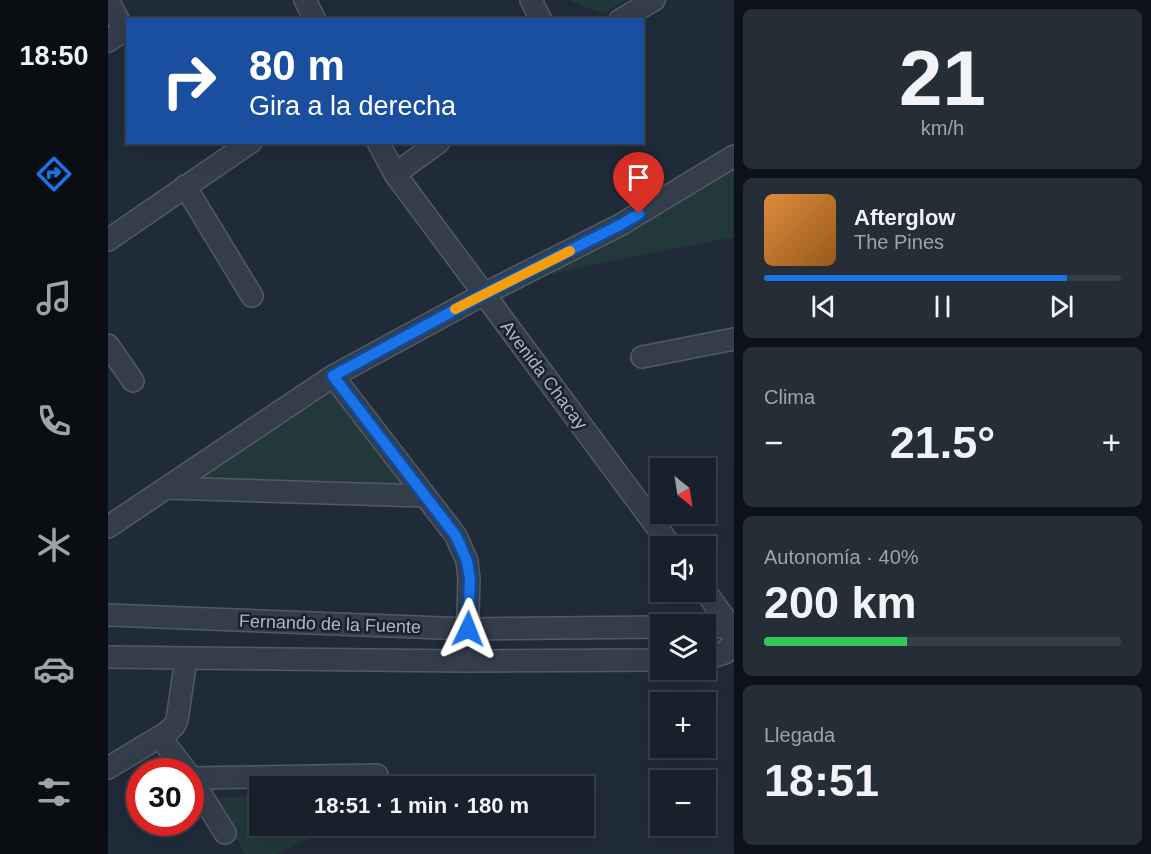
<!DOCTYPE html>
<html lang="es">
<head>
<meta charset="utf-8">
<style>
  body { margin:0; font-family:Helvetica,sans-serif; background:#252d37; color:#f1f3f6; height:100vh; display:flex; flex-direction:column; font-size:22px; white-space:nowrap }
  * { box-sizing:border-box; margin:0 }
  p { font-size:20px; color:#9fa3a9 }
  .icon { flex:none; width:33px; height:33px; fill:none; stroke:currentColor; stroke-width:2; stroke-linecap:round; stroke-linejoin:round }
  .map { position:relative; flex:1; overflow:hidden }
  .sheet { display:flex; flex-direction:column; gap:9px; padding:9px; background:#0d1218; width:417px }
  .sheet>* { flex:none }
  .banner { position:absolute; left:18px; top:18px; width:518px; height:126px; border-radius:0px; box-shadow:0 6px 24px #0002,0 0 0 2px #363e47; background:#1a4fa0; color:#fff; overflow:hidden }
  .needle { width:39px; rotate:150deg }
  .controls { position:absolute; left:542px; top:458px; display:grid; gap:12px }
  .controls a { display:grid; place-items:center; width:66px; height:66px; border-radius:0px; background:#18202b; box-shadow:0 6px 24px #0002,0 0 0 2px #363e47; font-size:30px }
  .speed { position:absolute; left:18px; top:758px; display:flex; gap:12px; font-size:30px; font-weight:700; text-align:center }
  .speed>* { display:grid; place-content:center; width:78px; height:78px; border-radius:50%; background:#18202b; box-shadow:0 6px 24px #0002,0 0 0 2px #363e47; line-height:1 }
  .speed .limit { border:9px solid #d22; background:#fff; color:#111 }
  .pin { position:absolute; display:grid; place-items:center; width:51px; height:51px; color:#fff; margin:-62px -26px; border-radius:50% 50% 50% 0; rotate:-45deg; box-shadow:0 0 6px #0007 }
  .pin .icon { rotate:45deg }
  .me { position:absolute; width:66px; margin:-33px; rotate:2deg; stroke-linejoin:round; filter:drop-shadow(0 0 4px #0008) }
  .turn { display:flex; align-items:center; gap:21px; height:126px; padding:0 24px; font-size:27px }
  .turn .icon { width:78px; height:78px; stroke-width:2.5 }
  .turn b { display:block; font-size:42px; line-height:51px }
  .big { font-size:45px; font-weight:600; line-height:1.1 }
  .sheet .tile { flex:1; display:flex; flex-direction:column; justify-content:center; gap:9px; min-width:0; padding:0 21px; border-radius:9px; background:#252d37 }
  .sheet .dial { align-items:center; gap:0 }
  .dial b { font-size:78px; line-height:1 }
  .song { display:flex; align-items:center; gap:18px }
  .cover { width:72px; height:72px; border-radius:9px; background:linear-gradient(135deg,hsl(30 70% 55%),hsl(30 70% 35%)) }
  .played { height:6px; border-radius:3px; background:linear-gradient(90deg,#1a73e8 85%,#363e47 85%) }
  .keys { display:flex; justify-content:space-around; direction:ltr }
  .heat { display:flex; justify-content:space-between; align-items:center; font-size:33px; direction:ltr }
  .charge { height:9px; border-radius:4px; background:linear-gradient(90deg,#34c759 40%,#363e47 0) }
  .trip { position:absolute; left:141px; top:776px; width:345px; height:60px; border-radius:0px; background:#18202b; box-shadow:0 6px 24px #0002,0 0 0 2px #363e47; font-weight:600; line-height:60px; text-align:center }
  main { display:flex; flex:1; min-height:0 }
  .tab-bar { display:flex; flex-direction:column; width:108px; justify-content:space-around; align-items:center; background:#0a0d11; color:#9fa3a9 }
  .tab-bar .icon { width:42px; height:42px }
  .tab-bar .current { color:#1a73e8 }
  .tab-bar b { font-size:27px; color:#f1f3f6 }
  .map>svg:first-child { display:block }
  .green { fill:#22383a }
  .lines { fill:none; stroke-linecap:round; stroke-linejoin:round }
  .street-casing { stroke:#515a67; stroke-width:24 }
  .street { stroke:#343d4a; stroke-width:21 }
  .route-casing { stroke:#114b97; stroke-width:15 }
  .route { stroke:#1a73e8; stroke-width:10 }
  .slow { stroke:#f59e0b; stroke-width:10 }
  .labels { text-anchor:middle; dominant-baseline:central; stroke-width:5; stroke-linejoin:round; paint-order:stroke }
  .street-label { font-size:18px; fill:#aeb7c6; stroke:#19222e }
</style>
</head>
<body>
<main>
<nav class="tab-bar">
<b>18:50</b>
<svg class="icon current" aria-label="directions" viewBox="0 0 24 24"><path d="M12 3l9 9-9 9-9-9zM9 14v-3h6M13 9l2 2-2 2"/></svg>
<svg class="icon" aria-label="music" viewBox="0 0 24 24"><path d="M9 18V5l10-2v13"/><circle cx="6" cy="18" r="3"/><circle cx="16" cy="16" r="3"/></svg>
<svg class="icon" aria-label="phone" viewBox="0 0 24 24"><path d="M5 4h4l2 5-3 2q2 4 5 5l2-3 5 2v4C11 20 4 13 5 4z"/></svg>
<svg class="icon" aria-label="climate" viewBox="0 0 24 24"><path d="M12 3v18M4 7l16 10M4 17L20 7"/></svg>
<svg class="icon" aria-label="car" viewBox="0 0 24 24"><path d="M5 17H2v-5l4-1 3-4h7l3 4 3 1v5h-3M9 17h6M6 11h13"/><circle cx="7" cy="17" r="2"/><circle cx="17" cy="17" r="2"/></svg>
<svg class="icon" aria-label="filters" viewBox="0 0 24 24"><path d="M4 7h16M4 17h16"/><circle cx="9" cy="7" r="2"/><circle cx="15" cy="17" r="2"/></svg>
</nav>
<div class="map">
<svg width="626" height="854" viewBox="0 0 626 854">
  <rect width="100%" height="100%" fill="#202b39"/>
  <path class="green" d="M 461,0 L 517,0 L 495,14 Z
    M 626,166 L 626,237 L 440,274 Z
    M 226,385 L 306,489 L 79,482 Z
    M 151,796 L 152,825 L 230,825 L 169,854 L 137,854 L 107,798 Z"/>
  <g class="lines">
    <g class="street-casing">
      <path id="street" d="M 0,0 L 16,31 L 0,41
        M 197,0 L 207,20
        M 423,0 L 433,20
        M 512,20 L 546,0
        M 270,142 L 287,174 L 563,546
        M 287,174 L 331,142
        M 77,186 L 144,296
        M 0,240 L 143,142
        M 0,345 L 25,381
        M 534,357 L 626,339
        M 225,376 L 348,536 L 359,561 L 361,579 L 359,643
        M 59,488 L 317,496
        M 0,527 L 225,376 L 376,294 L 512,225 L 626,156
        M 597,591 L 623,627 L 626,639
        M 0,615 L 360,629 L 552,627
        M 597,627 L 623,627
        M 0,657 L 357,661 L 552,660
        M 597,659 L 617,653 L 626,641
        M 52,737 L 78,771
        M 0,768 L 58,733 L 66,726 L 69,720 L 78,659
        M 82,777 L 117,833
        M 83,778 L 269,775"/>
    </g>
    <use href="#street" class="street"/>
  </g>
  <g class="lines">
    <g class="route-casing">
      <path id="route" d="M 360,629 L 362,579 L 359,561 L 348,536 L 225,376 L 376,294 L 512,225 L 531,214"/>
    </g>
    <use href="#route" class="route"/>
    <path class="slow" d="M 347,309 L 462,251"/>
  </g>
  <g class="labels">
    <g class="street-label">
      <text transform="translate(436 375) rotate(53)">Avenida Chacay</text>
      <text transform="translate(222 624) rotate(2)">Fernando de la Fuente</text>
    </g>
  </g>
</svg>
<div class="controls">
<a><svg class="needle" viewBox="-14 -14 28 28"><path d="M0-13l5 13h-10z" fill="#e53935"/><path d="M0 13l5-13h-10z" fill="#9fa3a9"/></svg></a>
<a><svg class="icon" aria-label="sound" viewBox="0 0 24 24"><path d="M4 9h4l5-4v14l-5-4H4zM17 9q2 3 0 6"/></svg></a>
<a><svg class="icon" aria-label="layers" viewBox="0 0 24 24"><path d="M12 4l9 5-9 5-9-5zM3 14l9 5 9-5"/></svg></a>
<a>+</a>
<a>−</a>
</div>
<div class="speed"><div class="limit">30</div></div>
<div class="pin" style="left:531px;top:214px;background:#d93025"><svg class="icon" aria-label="arrive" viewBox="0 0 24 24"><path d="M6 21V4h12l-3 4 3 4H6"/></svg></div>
<svg class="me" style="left:360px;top:629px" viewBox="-20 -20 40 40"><path d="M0-17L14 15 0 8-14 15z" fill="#1a73e8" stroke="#fff" stroke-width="4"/></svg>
<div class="trip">18:51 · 1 min · 180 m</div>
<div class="banner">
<div class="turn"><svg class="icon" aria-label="right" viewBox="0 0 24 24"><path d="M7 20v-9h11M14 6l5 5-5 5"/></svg><div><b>80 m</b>Gira a la derecha</div></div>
</div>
</div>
<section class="sheet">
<div class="tile dial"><b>21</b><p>km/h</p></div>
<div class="tile">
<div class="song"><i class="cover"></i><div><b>Afterglow</b><p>The Pines</p></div></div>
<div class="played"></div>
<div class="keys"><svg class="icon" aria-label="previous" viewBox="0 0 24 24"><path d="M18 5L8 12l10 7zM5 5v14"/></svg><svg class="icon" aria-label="pause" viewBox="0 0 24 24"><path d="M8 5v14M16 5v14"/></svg><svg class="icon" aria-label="next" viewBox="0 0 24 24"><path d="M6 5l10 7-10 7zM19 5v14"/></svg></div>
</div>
<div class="tile"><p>Clima</p>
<div class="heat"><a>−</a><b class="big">21.5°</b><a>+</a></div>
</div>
<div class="tile"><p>Autonomía · 40%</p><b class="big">200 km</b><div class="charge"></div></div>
<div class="tile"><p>Llegada</p><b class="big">18:51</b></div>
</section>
</main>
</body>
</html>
